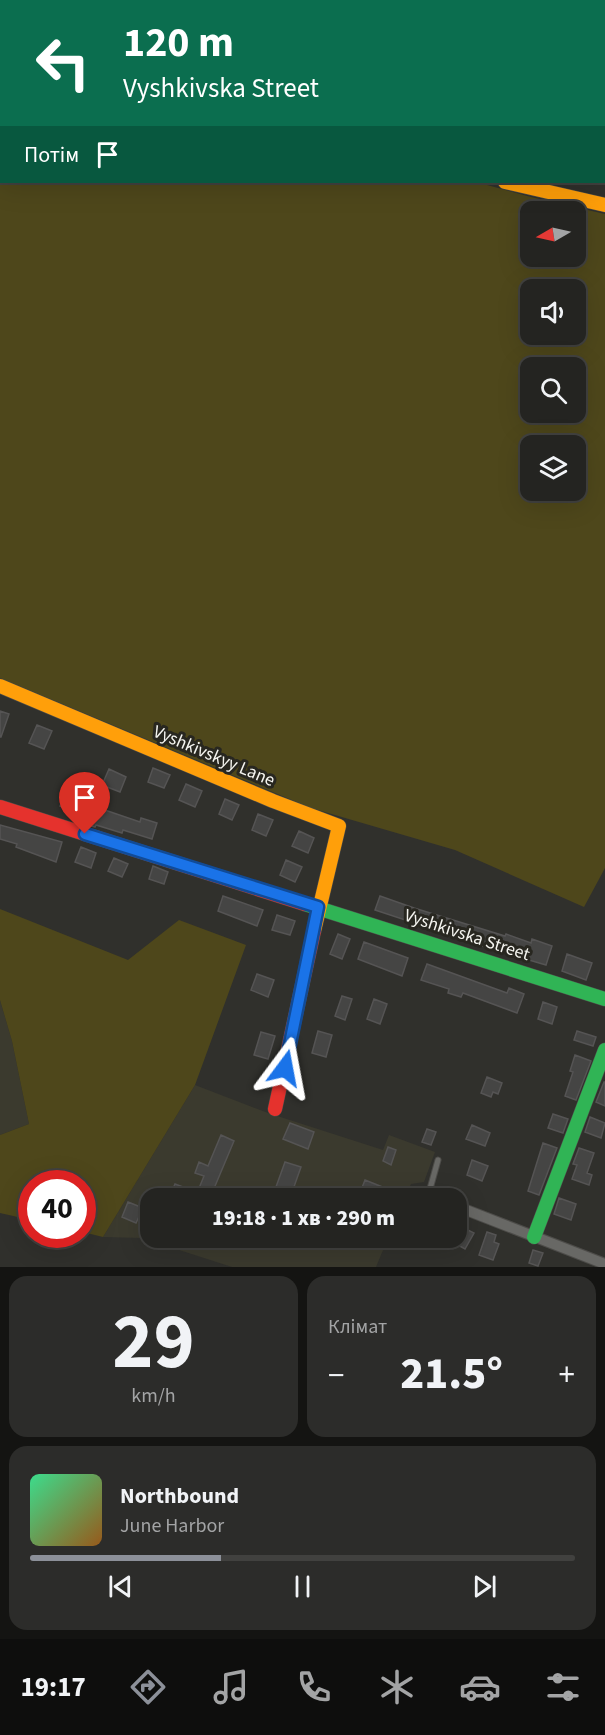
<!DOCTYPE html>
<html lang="uk">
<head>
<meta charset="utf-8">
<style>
  body { margin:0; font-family:"Source Sans 3",sans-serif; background:#2c2c2a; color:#f1f3f6; height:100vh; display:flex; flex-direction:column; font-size:22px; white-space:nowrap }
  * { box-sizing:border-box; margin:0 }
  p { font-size:20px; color:#a3a4a5 }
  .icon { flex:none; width:33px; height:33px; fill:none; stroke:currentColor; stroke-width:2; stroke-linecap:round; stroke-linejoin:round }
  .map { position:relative; height:1267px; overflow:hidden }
  .details { display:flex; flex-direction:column; gap:9px; padding:9px; background:#141412; flex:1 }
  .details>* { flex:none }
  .banner { position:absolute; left:0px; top:0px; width:606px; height:183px; box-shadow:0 6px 24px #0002,0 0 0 2px #41413f; background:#0b6e4f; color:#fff; overflow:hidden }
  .needle { width:39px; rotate:261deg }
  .buttons { position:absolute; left:520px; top:201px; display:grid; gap:12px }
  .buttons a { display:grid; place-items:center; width:66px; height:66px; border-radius:12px; background:#242421; box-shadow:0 6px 24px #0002,0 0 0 2px #41413f; font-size:30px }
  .speed { position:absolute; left:18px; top:1170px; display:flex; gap:12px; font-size:30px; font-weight:700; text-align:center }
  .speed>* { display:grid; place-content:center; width:78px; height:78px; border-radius:50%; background:#242421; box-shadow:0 6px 24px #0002,0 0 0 2px #41413f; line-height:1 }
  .speed .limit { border:9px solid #d22; background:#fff; color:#111 }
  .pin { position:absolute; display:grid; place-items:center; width:51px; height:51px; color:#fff; margin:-62px -26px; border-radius:50% 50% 50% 0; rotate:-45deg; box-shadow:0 0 6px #0007 }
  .pin .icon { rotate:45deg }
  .me { position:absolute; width:66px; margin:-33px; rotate:13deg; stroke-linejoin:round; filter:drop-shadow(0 0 4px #0008) }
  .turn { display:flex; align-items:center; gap:21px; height:126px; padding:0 24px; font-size:27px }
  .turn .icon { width:78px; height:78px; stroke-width:2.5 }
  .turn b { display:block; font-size:42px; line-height:51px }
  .then { display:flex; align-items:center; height:57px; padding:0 24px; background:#0003; gap:12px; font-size:22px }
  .big { font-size:45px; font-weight:800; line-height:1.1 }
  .details .widget { flex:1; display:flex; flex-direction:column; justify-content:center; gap:9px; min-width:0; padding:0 21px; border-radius:18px; background:#2c2c2a }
  .details .dial { align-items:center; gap:0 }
  .dial b { font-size:78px; line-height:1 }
  .song { display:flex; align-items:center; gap:18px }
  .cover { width:72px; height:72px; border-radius:9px; background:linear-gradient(135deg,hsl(150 70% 55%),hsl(30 70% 35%)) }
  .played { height:6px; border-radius:3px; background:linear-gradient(90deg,#8c9099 35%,#41413f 35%) }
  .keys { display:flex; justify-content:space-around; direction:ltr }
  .heat { display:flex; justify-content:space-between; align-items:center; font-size:33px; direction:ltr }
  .details .tiles { flex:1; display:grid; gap:9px; grid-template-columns:1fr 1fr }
  .widget:last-child { grid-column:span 2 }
  .trip { position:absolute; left:140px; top:1188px; width:327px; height:60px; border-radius:18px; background:#242421; box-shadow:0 6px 24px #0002,0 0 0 2px #41413f; font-weight:800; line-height:60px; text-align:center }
  .tab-bar { display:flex; height:96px; justify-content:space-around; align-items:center; background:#0e0e0d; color:#a3a4a5 }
  .tab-bar .icon { width:42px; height:42px }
  .tab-bar .active { color:#8c9099 }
  .tab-bar b { font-size:27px; color:#f1f3f6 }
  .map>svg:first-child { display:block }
  .built { fill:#3b3a2e }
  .green { fill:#4e471b; fill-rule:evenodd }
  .building { fill:#454544; stroke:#555454; stroke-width:1.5 }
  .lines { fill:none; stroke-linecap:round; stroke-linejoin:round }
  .lane-casing { stroke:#4d4c49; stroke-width:7 }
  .street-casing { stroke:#4d4c49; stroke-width:12 }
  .fast-casing { stroke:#4d4c49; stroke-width:15 }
  .slow-casing { stroke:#4d4c49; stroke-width:15 }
  .jam-casing { stroke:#4d4c49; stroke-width:15 }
  .lane { stroke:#686865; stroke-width:5 }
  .street { stroke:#686865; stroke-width:10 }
  .fast { stroke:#30b455; stroke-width:14 }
  .slow { stroke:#ff9f0a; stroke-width:14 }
  .jam { stroke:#e5322d; stroke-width:14 }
  .route-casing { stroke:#114b97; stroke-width:15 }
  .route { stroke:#1a73e8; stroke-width:10 }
  .labels { text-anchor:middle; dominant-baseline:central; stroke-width:6; stroke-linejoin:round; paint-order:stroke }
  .street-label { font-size:18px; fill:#f5f5f0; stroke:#282720 }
</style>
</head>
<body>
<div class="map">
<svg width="605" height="1267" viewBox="0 0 605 1267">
  <rect width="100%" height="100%" fill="#30302c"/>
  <path class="built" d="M 0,1000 L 12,1041 L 29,1124 L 0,1135 Z
    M 195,1085 L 268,1113 L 383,1150 L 389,1135 L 435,1152 L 424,1182 L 411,1184 L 405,1198 L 150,1198 L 150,1238 L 388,1238 L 376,1267 L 232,1267 L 142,1238 L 103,1237 Z"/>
  <path class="green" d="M 0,0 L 26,1 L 2,2 L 2,182 L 476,182 L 531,197 L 605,214 L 605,868 L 584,907 L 455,850 L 311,808 L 0,678 ZM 531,212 L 576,212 L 576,256 L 531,256 ZM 531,290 L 576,290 L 576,334 L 531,334 ZM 531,368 L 576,368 L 576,412 L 531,412 ZM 531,446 L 576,446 L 576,490 L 531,490 Z
    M 0,909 L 128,960 L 179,920 L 246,945 L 195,1085 L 103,1237 L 83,1232 L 82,1184 L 32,1184 L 31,1220 L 0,1213 L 0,1135 L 29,1124 L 12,1041 L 0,1000 Z"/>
  <path class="building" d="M 0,711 L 9,714 L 1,737 L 0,737 Z
    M 37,725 L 52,731 L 44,749 L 29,743 Z
    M 153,768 L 170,775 L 164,788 L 148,782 Z
    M 109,769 L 126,777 L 120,792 L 102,785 Z
    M 186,784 L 202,791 L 195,807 L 179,800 Z
    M 65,794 L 80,800 L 75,812 L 60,806 Z
    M 225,799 L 239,805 L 232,820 L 219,814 Z
    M 96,807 L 140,822 L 141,818 L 157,823 L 152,839 L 123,830 L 122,833 L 96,825 L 95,827 L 88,825 Z
    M 258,814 L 273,820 L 266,836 L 252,830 Z
    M 0,825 L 62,842 L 56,862 L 16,847 L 17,844 L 0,839 Z
    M 299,831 L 314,838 L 308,853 L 292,846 Z
    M 81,847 L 96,853 L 91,868 L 75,862 Z
    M 114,858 L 128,864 L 122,877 L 108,871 Z
    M 286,860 L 302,867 L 295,882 L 280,875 Z
    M 153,866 L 168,872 L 164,884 L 149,879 Z
    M 223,896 L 263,910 L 257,926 L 218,911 Z
    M 380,896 L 414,908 L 505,936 L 506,934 L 531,943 L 532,939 L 552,946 L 546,965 L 445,935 L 445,933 L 375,910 Z
    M 277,915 L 295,921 L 290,935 L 272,930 Z
    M 338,934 L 350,939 L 342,959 L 330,954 Z
    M 364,942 L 408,958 L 402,976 L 358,959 Z
    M 567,954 L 592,963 L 586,980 L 562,971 Z
    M 427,964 L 507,993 L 509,988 L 524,994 L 517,1013 L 463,993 L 461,997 L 448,993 L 449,989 L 421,980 Z
    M 257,974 L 274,980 L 268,997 L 251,990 Z
    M 342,996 L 352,999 L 345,1020 L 335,1016 Z
    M 374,999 L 387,1004 L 380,1024 L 367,1019 Z
    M 543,1002 L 557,1007 L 552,1024 L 538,1019 Z
    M 318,1031 L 332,1035 L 326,1057 L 312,1053 Z
    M 577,1031 L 596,1037 L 593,1046 L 574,1040 Z
    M 261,1032 L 275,1036 L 268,1059 L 254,1055 Z
    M 575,1055 L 591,1061 L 576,1100 L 565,1096 L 573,1072 L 570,1071 Z
    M 487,1077 L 502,1083 L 498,1094 L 493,1092 L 491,1097 L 481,1093 Z
    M 604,1082 L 605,1082 L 605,1106 L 596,1102 Z
    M 553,1114 L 568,1119 L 563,1133 L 548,1128 Z
    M 590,1117 L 605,1123 L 601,1138 L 585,1132 Z
    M 290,1123 L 314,1132 L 308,1149 L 283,1139 Z
    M 472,1125 L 490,1133 L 485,1146 L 466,1139 Z
    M 427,1129 L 436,1132 L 431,1145 L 422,1142 Z
    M 221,1135 L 234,1141 L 210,1198 L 195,1198 L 204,1176 L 195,1173 L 199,1162 L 208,1166 Z
    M 543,1143 L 557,1148 L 539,1195 L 528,1191 Z
    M 388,1147 L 396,1150 L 391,1165 L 383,1161 Z
    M 579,1148 L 594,1153 L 587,1173 L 592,1175 L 589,1185 L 572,1179 L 577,1165 L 573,1164 Z
    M 472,1160 L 488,1166 L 482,1181 L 467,1175 Z
    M 285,1162 L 301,1167 L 290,1198 L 272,1198 Z
    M 365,1180 L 390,1190 L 386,1198 L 358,1198 Z
    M 175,1184 L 183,1187 L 179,1198 L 169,1198 Z
    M 559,1198 L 576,1204 L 571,1220 L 554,1214 Z
    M 128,1202 L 143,1208 L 136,1223 L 122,1217 Z
    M 456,1224 L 474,1233 L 465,1249 L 456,1244 L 458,1241 L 456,1240 Z
    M 487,1232 L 496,1235 L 494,1242 L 499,1244 L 493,1260 L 479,1255 Z
    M 533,1250 L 543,1253 L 538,1266 L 529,1263 Z"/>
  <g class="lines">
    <g class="lane-casing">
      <path id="lane" d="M 152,2 L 153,0
        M 428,1196 L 438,1160"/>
    </g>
    <g class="street-casing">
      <path id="street" d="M 45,0 L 49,2
        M 520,0 L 525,2
        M 604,26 L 605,26
        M 428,1196 L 435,1198
        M 456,1206 L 605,1264"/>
    </g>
    <g class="fast-casing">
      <path id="fast" d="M 305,904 L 605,999
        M 534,1237 L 605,1050"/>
    </g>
    <g class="slow-casing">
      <path id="slow" d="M 505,182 L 605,205
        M 0,686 L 273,801 L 339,826 L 314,931"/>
    </g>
    <g class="jam-casing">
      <path id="jam" d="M 0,807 L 305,904
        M 275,1109 L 314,931"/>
    </g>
    <use href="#lane" class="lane"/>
    <use href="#street" class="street"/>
    <use href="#fast" class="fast"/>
    <use href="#slow" class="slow"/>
    <use href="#jam" class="jam"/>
  </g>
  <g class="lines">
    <g class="route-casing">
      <path id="route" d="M 85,834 L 318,907 L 285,1068"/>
    </g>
    <use href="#route" class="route"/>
  </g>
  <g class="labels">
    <g class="street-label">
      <text transform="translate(214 756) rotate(23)">Vyshkivskyy Lane</text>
      <text transform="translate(467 935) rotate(18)">Vyshkivska Street</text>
    </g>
  </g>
</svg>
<div class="buttons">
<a><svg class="needle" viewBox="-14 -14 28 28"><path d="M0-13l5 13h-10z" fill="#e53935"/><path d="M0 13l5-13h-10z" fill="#a3a4a5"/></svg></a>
<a><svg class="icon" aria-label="sound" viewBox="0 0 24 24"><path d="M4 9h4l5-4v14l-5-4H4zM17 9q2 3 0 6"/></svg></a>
<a><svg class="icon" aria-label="search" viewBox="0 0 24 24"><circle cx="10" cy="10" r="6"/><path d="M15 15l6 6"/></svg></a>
<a><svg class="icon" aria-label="layers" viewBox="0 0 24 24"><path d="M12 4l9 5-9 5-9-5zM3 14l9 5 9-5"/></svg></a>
</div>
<div class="speed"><div class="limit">40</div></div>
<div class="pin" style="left:85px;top:834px;background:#d93025"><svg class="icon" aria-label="arrive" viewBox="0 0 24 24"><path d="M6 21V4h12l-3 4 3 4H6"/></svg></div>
<svg class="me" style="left:285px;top:1068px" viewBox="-20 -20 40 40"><path d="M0-17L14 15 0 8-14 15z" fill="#1a73e8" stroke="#fff" stroke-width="4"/></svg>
<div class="trip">19:18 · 1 хв · 290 m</div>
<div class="banner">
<div class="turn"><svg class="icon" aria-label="left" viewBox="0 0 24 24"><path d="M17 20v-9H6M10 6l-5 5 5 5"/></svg><div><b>120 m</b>Vyshkivska Street</div></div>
<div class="then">Потім<svg class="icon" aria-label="arrive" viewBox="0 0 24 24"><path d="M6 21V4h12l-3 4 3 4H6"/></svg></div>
</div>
</div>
<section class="details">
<div class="tiles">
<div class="widget dial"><b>29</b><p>km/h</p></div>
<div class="widget"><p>Клімат</p>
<div class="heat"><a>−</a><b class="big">21.5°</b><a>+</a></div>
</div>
<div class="widget">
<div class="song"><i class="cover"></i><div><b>Northbound</b><p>June Harbor</p></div></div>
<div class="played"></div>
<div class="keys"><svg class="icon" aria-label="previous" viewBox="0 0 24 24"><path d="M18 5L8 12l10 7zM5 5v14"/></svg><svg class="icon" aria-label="pause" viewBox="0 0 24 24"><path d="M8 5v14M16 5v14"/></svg><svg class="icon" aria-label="next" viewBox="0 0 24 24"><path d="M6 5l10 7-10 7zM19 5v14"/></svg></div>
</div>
</div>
</section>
<nav class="tab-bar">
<b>19:17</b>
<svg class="icon active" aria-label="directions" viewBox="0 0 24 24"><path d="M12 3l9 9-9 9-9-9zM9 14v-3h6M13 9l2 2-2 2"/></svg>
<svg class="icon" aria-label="music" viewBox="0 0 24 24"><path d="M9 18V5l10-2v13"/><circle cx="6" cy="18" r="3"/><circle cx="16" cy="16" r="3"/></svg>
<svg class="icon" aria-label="phone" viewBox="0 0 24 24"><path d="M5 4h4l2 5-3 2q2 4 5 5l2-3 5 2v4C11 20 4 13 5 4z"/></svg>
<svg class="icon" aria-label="climate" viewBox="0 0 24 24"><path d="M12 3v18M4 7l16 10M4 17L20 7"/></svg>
<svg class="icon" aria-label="car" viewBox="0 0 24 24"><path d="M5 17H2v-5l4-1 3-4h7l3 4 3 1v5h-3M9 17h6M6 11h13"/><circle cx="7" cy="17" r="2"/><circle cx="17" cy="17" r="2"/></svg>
<svg class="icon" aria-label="filters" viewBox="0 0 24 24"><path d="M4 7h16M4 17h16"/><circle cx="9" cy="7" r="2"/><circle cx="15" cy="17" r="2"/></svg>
</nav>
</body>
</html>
